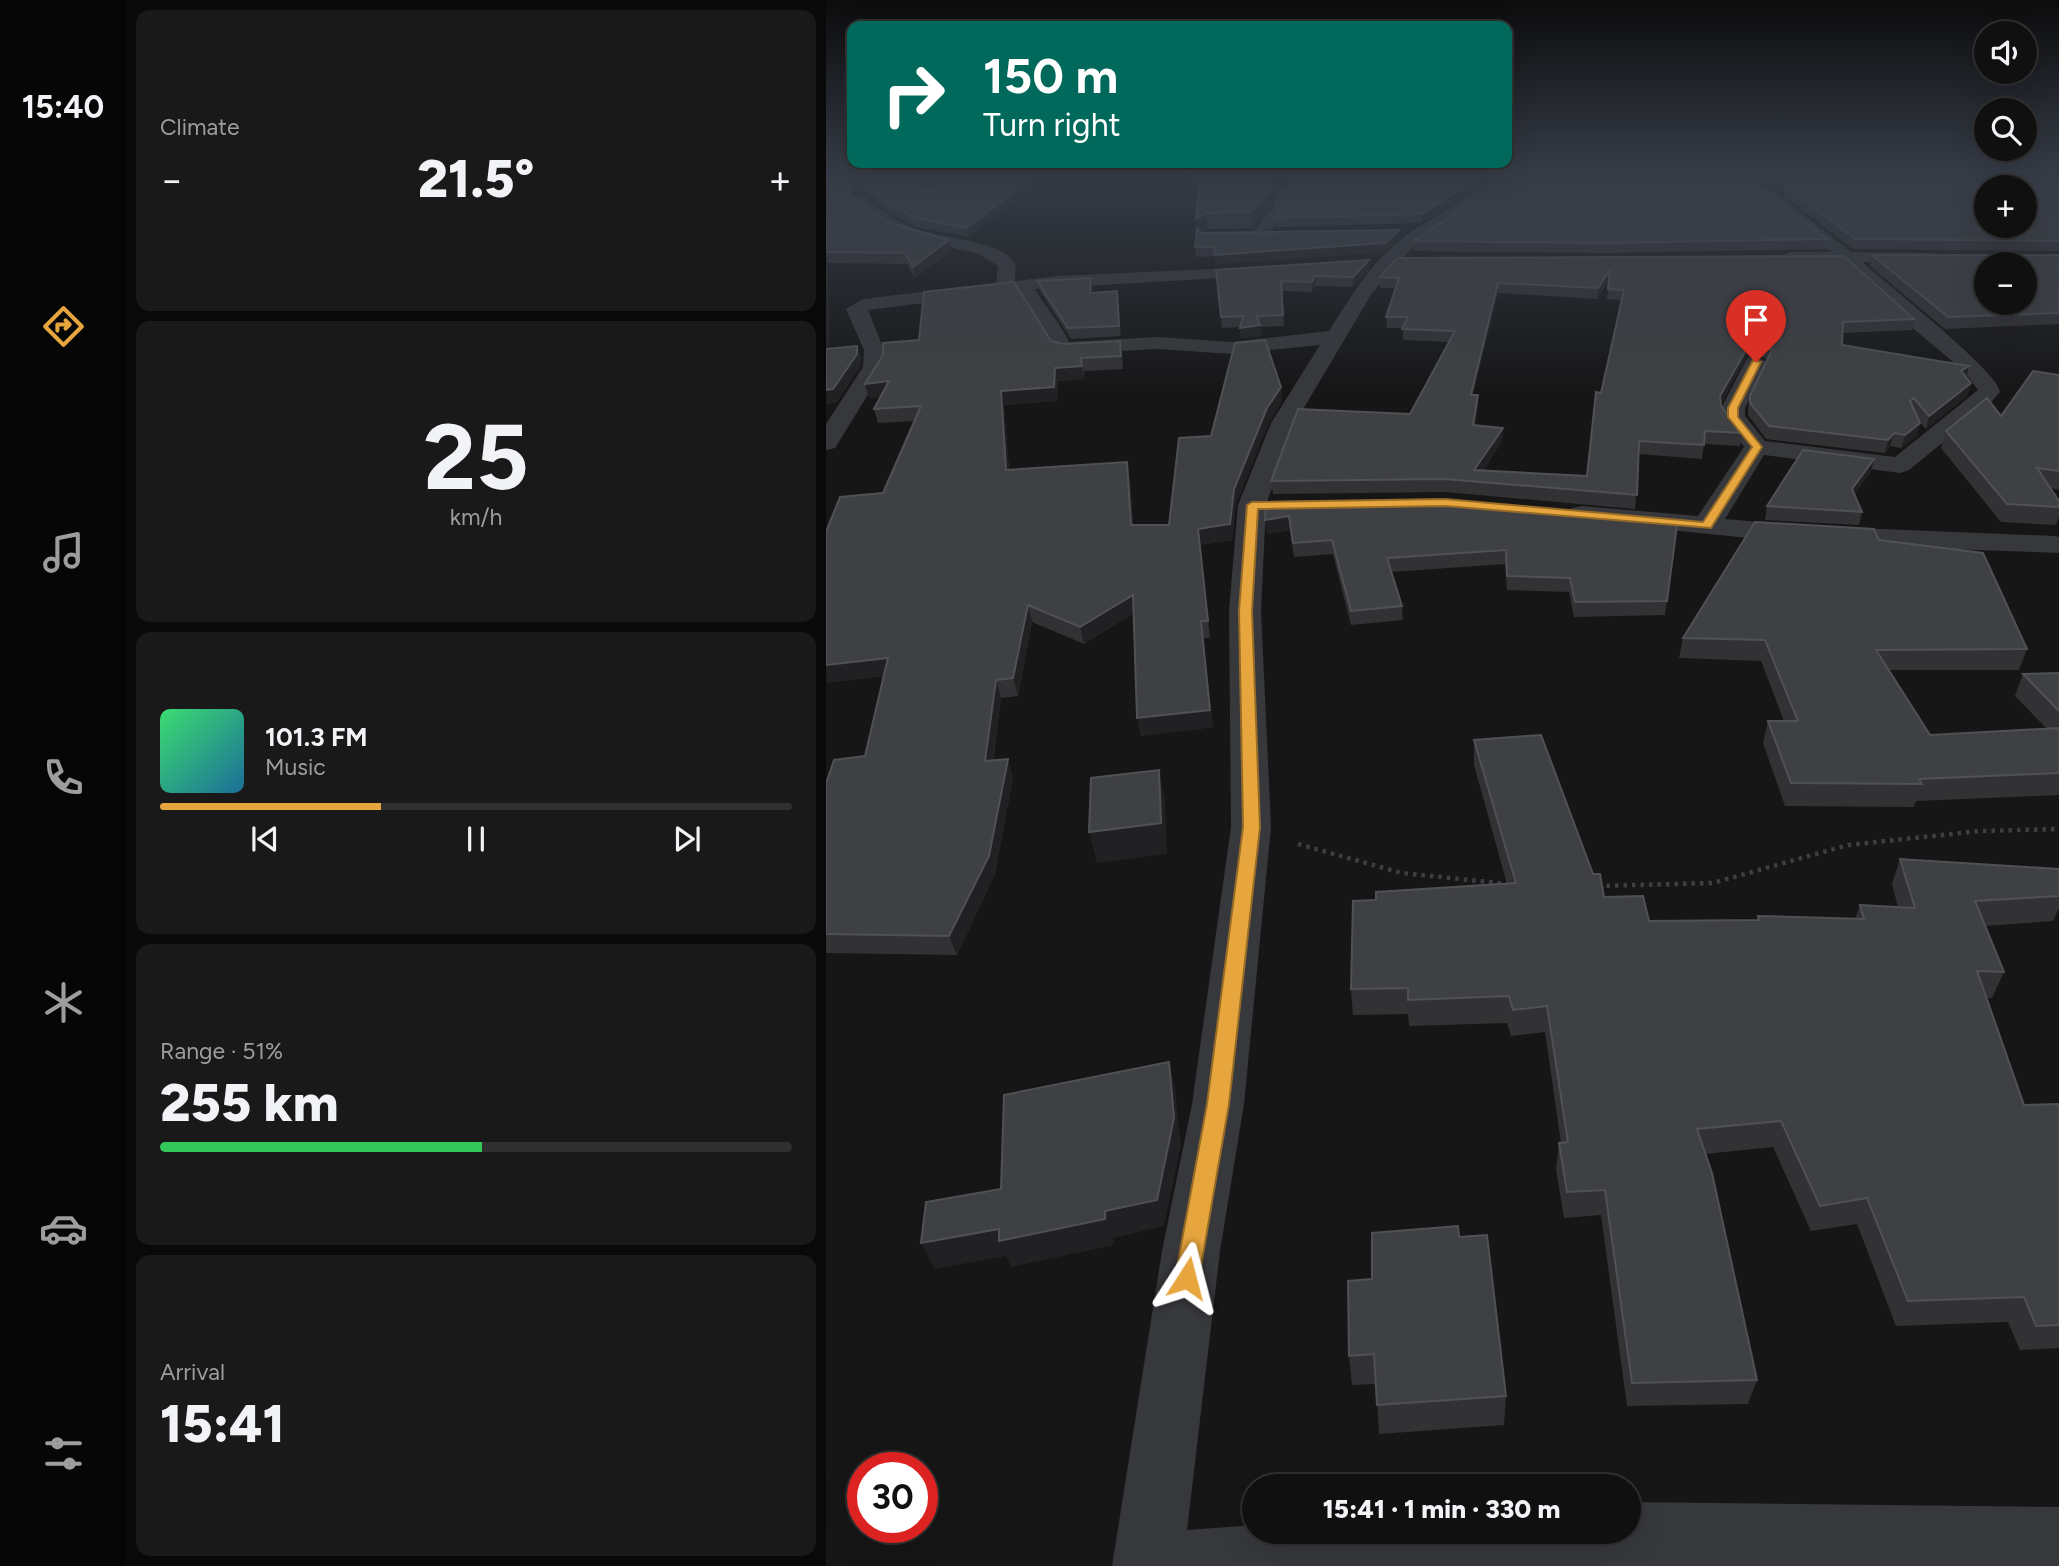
<!DOCTYPE html>
<html lang="en">
<head>
<meta charset="utf-8">
<style>
  body { margin:0; font-family:Figtree,sans-serif; background:#19191a; color:#f1f3f6; height:100vh; display:flex; flex-direction:column; font-size:26px; white-space:nowrap }
  * { box-sizing:border-box; margin:0 }
  p { font-size:23px; color:#9c9d9f }
  .icon { flex:none; width:38px; height:38px; fill:none; stroke:currentColor; stroke-width:2; stroke-linecap:round; stroke-linejoin:round }
  .map { position:relative; flex:1; overflow:hidden }
  .details { display:flex; flex-direction:column; gap:10px; padding:10px; background:#090909; width:700px }
  .details>* { flex:none }
  .top-card { position:absolute; left:21px; top:21px; width:665px; height:147px; border-radius:14px; box-shadow:0 7px 28px #0002,0 0 0 2px #303031; background:#00695c; color:#fff; overflow:hidden }
  .buttons { position:absolute; left:1148px; top:21px; display:grid; gap:14px }
  .buttons a { display:grid; place-items:center; width:63px; height:63px; border-radius:50%; background:#101011; box-shadow:0 7px 28px #0002,0 0 0 2px #303031; font-size:35px }
  .speed { position:absolute; left:21px; top:1452px; display:flex; gap:14px; font-size:35px; font-weight:700; text-align:center }
  .speed>* { display:grid; place-content:center; width:91px; height:91px; border-radius:50%; background:#101011; box-shadow:0 7px 28px #0002,0 0 0 2px #303031; line-height:1 }
  .speed .limit { border:10px solid #d22; background:#fff; color:#111 }
  .pin { position:absolute; display:grid; place-items:center; width:60px; height:60px; color:#fff; margin:-72px -30px; border-radius:50% 50% 50% 0; rotate:-45deg; box-shadow:0 0 7px #0007 }
  .pin .icon { rotate:45deg }
  .me { position:absolute; width:77px; margin:-38px; rotate:9deg; stroke-linejoin:round; filter:drop-shadow(0 0 5px #0008) }
  .turn { display:flex; align-items:center; gap:24px; height:147px; padding:0 21px; font-size:32px }
  .turn .icon { width:91px; height:91px; stroke-width:2.5 }
  .turn b { display:block; font-size:49px; line-height:60px }
  .big { font-size:52px; font-weight:800; line-height:1.1 }
  .details .tile { flex:1; display:flex; flex-direction:column; justify-content:center; gap:10px; min-width:0; padding:0 24px; border-radius:14px; background:#19191a }
  .details .dial { align-items:center; gap:0 }
  .dial b { font-size:91px; line-height:1 }
  .song { display:flex; align-items:center; gap:21px }
  .cover { width:84px; height:84px; border-radius:10px; background:linear-gradient(135deg,hsl(140 70% 55%),hsl(200 70% 35%)) }
  .played { height:7px; border-radius:4px; background:linear-gradient(90deg,#e7a53e 35%,#303031 35%) }
  .keys { display:flex; justify-content:space-around; direction:ltr }
  .heat { display:flex; justify-content:space-between; align-items:center; font-size:38px; direction:ltr }
  .charge { height:10px; border-radius:5px; background:linear-gradient(90deg,#34c759 51%,#303031 0) }
  .trip { position:absolute; left:416px; top:1474px; width:399px; height:70px; border-radius:35px; background:#101011; box-shadow:0 7px 28px #0002,0 0 0 2px #303031; font-weight:800; line-height:70px; text-align:center }
  main { display:flex; flex:1; min-height:0 }
  .tab-bar { display:flex; flex-direction:column; width:126px; justify-content:space-around; align-items:center; background:#060607; color:#9c9d9f }
  .tab-bar .icon { width:49px; height:49px }
  .tab-bar .on { color:#e7a53e }
  .tab-bar b { font-size:32px; color:#f1f3f6 }
  .map>svg:first-child { display:block }
  .lines { fill:none; stroke-linecap:round; stroke-linejoin:round }
  .path-far1 { stroke:#3d3f43; stroke-width:2; stroke-dasharray:2 2; stroke-linecap:butt }
  .path { stroke:#3d3f43; stroke-width:4.5; stroke-dasharray:3.5 5; stroke-linecap:butt }
  .minor { fill:#37383c; fill-rule:evenodd }
  .wall { fill:#323235; fill-rule:evenodd }
  .shaded-wall { fill:#212123 }
  .building { fill:#3f4043; stroke:#4f5155; stroke-width:2; fill-rule:evenodd }
  .route { fill:#e7a53e; stroke:#966b28; stroke-width:2 }
</style>
</head>
<body>
<main>
<nav class="tab-bar">
<b>15:40</b>
<svg class="icon on" aria-label="directions" viewBox="0 0 24 24"><path d="M12 3l9 9-9 9-9-9zM9 14v-3h6M13 9l2 2-2 2"/></svg>
<svg class="icon" aria-label="music" viewBox="0 0 24 24"><path d="M9 18V5l10-2v13"/><circle cx="6" cy="18" r="3"/><circle cx="16" cy="16" r="3"/></svg>
<svg class="icon" aria-label="phone" viewBox="0 0 24 24"><path d="M5 4h4l2 5-3 2q2 4 5 5l2-3 5 2v4C11 20 4 13 5 4z"/></svg>
<svg class="icon" aria-label="climate" viewBox="0 0 24 24"><path d="M12 3v18M4 7l16 10M4 17L20 7"/></svg>
<svg class="icon" aria-label="car" viewBox="0 0 24 24"><path d="M5 17H2v-5l4-1 3-4h7l3 4 3 1v5h-3M9 17h6M6 11h13"/><circle cx="7" cy="17" r="2"/><circle cx="17" cy="17" r="2"/></svg>
<svg class="icon" aria-label="filters" viewBox="0 0 24 24"><path d="M4 7h16M4 17h16"/><circle cx="9" cy="7" r="2"/><circle cx="15" cy="17" r="2"/></svg>
</nav>
<section class="details">
<div class="tile"><p>Climate</p>
<div class="heat"><a>−</a><b class="big">21.5°</b><a>+</a></div>
</div>
<div class="tile dial"><b>25</b><p>km/h</p></div>
<div class="tile">
<div class="song"><i class="cover"></i><div><b>101.3 FM</b><p>Music</p></div></div>
<div class="played"></div>
<div class="keys"><svg class="icon" aria-label="previous" viewBox="0 0 24 24"><path d="M18 5L8 12l10 7zM5 5v14"/></svg><svg class="icon" aria-label="pause" viewBox="0 0 24 24"><path d="M8 5v14M16 5v14"/></svg><svg class="icon" aria-label="next" viewBox="0 0 24 24"><path d="M6 5l10 7-10 7zM19 5v14"/></svg></div>
</div>
<div class="tile"><p>Range · 51%</p><b class="big">255 km</b><div class="charge"></div></div>
<div class="tile"><p>Arrival</p><b class="big">15:41</b></div>
</section>
<div class="map">
<svg width="1233" height="1566" viewBox="0 0 1233 1566">
  <rect width="100%" height="100%" fill="#161617"/>
  <g class="lines">
    <path class="path-far1" d="M 199,192 L 263,186"/>
    <path class="path" d="M 472,844 L 576,873 L 682,884
      M 772,886 L 887,883 L 1022,845 L 1154,831 L 1233,829"/>
    <path class="minor" d="M 93,172 L 107,172 L 108,197 L 98,197 Z
      M 373,172 L 391,172 L 381,179 L 464,186 L 466,195 L 462,207 L 439,238 L 427,238 L 425,235 L 447,207 L 452,193 L 359,185 L 359,179 Z
      M 669,172 L 683,172 L 666,194 L 587,247 L 546,293 L 469,423 L 440,505 L 435,611 L 445,827 L 418,1104 L 394,1251 L 361,1530 L 429,1525 L 429,1531 L 803,1531 L 803,1502 L 1233,1507 L 1233,1566 L 286,1566 L 336,1251 L 366,1104 L 405,827 L 403,611 L 412,505 L 445,423 L 494,345 L 406,354 L 332,349 L 240,354 L 228,351 L 217,328 L 202,311 L 192,291 L 42,310 L 58,350 L 59,367 L 9,448 L 0,450 L 0,424 L 37,367 L 38,350 L 20,309 L 37,299 L 170,283 L 172,266 L 153,254 L 81,237 L 65,230 L 32,206 L 28,198 L 30,195 L 40,195 L 43,201 C 58,211 73,223 90,229 C 112,238 180,240 189,265 C 190,269 189,276 189,281 L 232,276 L 450,266 L 453,270 L 450,274 L 444,275 L 209,289 C 220,308 234,322 243,342 L 332,337 L 406,342 L 503,331 C 523,299 545,262 577,238 C 607,215 644,202 669,172 Z
      M 883,172 L 904,172 L 950,193 L 1025,252 L 1104,253 L 1107,257 L 1104,261 L 1098,262 L 1036,262 C 1058,282 1174,373 1174,392 L 1162,406 L 1083,470 L 1074,473 L 938,455 L 899,519 L 982,526 L 1229,536 L 1233,537 L 1233,553 L 982,544 L 746,520 L 742,514 L 746,508 L 756,506 L 872,516 L 918,447 L 895,417 L 895,408 L 922,357 L 930,356 L 941,362 L 919,408 L 919,416 L 939,441 L 1069,457 L 1152,390 L 1138,371 L 1076,319 L 1016,262 L 960,261 L 957,257 L 960,253 L 966,252 L 1005,252 L 940,199 Z"/>
  </g>
  <path class="wall" d="M 0,172 L 91,172 L 95,190 L 359,176 L 212,185 L 143,237 L 90,227 L 61,211 L 40,192 L 30,192 L 27,197 L 61,222 L 126,250 L 89,278 L 81,264 L 2,263 L 3,349 L 31,346 L 35,358 L 34,366 L 11,402 L 0,404 Z
    M 388,172 L 665,172 L 654,186 L 595,223 L 450,227 L 449,218 L 466,193 L 466,184 L 447,182 L 448,195 L 445,206 L 427,228 L 382,229 L 376,233 L 573,230 L 573,239 L 559,252 L 390,264 L 389,256 L 370,257 L 369,247 L 371,229 L 388,175 Z
    M 911,172 L 1039,172 L 983,180 L 935,182 Z
    M 1233,172 L 1233,251 L 1027,249 L 957,195 L 959,186 Z
    M 668,187 L 1001,239 L 999,249 L 782,253 L 588,251 L 588,241 Z
    M 1046,255 L 1233,255 L 1233,324 L 1119,329 L 1044,266 Z
    M 1018,256 L 1088,319 L 1086,330 L 1017,333 L 1016,345 L 1143,366 L 1140,377 L 1145,383 L 1141,396 L 1100,429 L 1093,421 L 1094,423 L 1091,436 L 1075,448 L 1064,446 L 1059,453 L 940,439 L 922,415 L 922,409 L 924,396 L 941,360 L 931,354 L 922,354 L 895,404 L 895,406 L 916,433 L 914,446 L 878,444 L 876,459 L 813,454 L 809,509 L 619,492 L 447,494 L 445,481 L 584,414 L 623,342 L 577,340 L 577,328 L 561,328 L 560,317 L 570,288 L 554,288 L 554,277 ZM 783,281 L 781,299 L 795,300 L 775,393 L 761,476 L 657,471 L 676,441 L 677,428 L 649,425 L 652,408 L 647,395 L 672,293 L 771,299 Z
    M 390,270 L 543,270 L 527,287 L 489,286 L 486,292 L 456,291 L 458,326 L 434,327 L 435,336 L 415,338 L 414,327 L 396,328 Z
    M 211,281 L 267,288 L 266,293 L 291,291 L 295,336 L 245,339 L 214,291 Z
    M 225,341 L 296,354 L 297,369 L 258,371 L 258,379 L 232,381 L 231,401 L 178,405 L 183,470 L 304,477 L 307,525 L 343,525 L 385,436 L 455,387 L 456,401 L 443,422 L 410,504 L 406,540 L 374,545 L 384,638 L 377,638 L 387,727 L 315,736 L 311,718 L 308,613 L 258,644 L 206,622 L 192,696 L 175,698 L 167,761 L 187,777 L 169,874 L 131,955 L 0,953 L 0,784 L 39,756 L 57,676 L 0,683 L 0,532 L 57,493 L 88,421 L 52,423 L 48,409 L 55,396 L 43,398 Z
    M 1233,375 L 1233,490 L 1225,488 L 1233,501 L 1233,517 L 1230,525 L 1175,522 L 1115,448 L 1120,431 L 1175,416 Z
    M 1045,472 L 1028,494 L 1036,512 L 1033,525 L 939,520 L 941,506 Z
    M 439,520 L 810,521 L 851,525 L 839,615 L 748,617 L 743,592 L 681,590 L 679,564 L 565,572 L 576,606 L 577,620 L 525,625 L 507,554 L 468,557 L 464,530 L 441,534 Z
    M 1053,540 L 1201,649 L 1193,670 L 1063,670 L 1104,735 L 1221,729 L 1189,696 L 1197,674 L 1233,673 L 1233,795 L 1090,801 L 1088,807 L 959,806 L 937,743 L 942,721 L 958,721 L 935,661 L 853,658 L 857,638 Z
    M 648,740 L 767,874 L 778,897 L 823,921 L 931,920 L 932,916 L 1029,919 L 1034,905 L 1072,907 L 1066,884 L 1074,859 L 1233,869 L 1233,908 L 1227,921 L 1159,926 L 1178,972 L 1166,998 L 1161,998 L 1198,1105 L 1233,1104 L 1233,1348 L 1194,1350 L 1182,1322 L 1070,1326 L 1031,1224 L 985,1231 L 947,1147 L 879,1154 L 931,1380 L 922,1404 L 801,1406 L 775,1215 L 738,1218 L 730,1169 L 733,1143 L 735,1143 L 719,1032 L 685,1036 L 681,1023 L 583,1026 L 582,1014 L 527,1015 L 525,989 L 550,900 L 681,884 L 648,765 Z
    M 633,1237 L 680,1396 L 678,1425 L 553,1434 L 550,1384 L 526,1385 L 523,1356 L 546,1279 Z"/>
  <path class="shaded-wall" d="M 278,172 L 367,172 L 359,176 L 212,185 L 143,237 L 140,228 L 210,176 Z
    M 659,172 L 665,172 L 654,186 L 595,223 L 595,214 Z
    M 984,172 L 1039,172 L 983,180 Z
    M 447,180 L 448,195 L 445,206 L 427,228 L 425,212 Z
    M 27,183 L 30,192 L 26,199 L 23,190 Z
    M 380,213 L 382,229 L 372,236 L 370,219 Z
    M 573,230 L 573,239 L 559,252 L 390,264 L 389,255 Z
    M 123,240 L 126,250 L 89,278 L 87,267 Z
    M 0,257 L 2,263 L 3,361 L 0,353 Z
    M 543,260 L 543,270 L 527,287 L 527,277 Z
    M 784,270 L 783,281 L 771,299 L 772,288 Z
    M 488,276 L 489,286 L 486,292 L 486,282 Z
    M 265,278 L 267,288 L 266,304 L 264,293 Z
    M 672,283 L 672,293 L 644,407 L 645,395 Z
    M 291,291 L 293,302 L 295,336 L 293,326 Z
    M 434,325 L 435,336 L 415,338 L 414,328 Z
    M 294,341 L 296,354 L 297,369 L 295,356 Z
    M 924,343 L 922,354 L 892,408 L 894,396 Z
    M 31,346 L 35,358 L 34,366 L 11,402 L 0,404 L 0,390 Z
    M 255,358 L 258,379 L 232,381 L 231,401 L 178,405 L 184,485 L 180,470 L 175,391 Z
    M 1143,366 L 1140,378 L 1135,371 Z
    M 63,381 L 67,395 L 43,398 L 39,384 Z
    M 1145,383 L 1141,396 L 1100,429 L 1103,416 Z
    M 455,387 L 456,401 L 443,422 L 410,504 L 406,540 L 374,545 L 384,638 L 372,529 L 408,489 L 441,408 Z
    M 652,395 L 652,408 L 646,438 L 647,425 Z
    M 1094,423 L 1091,436 L 1075,448 L 1079,435 Z
    M 677,428 L 676,441 L 650,481 L 648,470 Z
    M 1068,433 L 1064,446 L 1059,453 L 1062,440 Z
    M 1048,459 L 1045,472 L 1023,502 L 1026,489 Z
    M 301,462 L 304,477 L 307,540 L 305,525 Z
    M 463,516 L 464,530 L 441,534 L 439,520 Z
    M 307,595 L 310,612 L 258,644 L 254,627 Z
    M 202,605 L 206,622 L 192,696 L 187,678 Z
    M 375,621 L 387,727 L 315,736 L 311,718 Z
    M 62,658 L 68,675 L 0,683 L 0,665 Z
    M 170,680 L 175,698 L 164,780 L 159,761 Z
    M 182,759 L 187,777 L 169,874 L 131,955 L 123,936 Z
    M 333,770 L 339,800 L 341,854 L 271,863 L 263,832 Z
    M 343,1062 L 349,1089 L 355,1145 L 338,1226 L 287,1238 L 288,1245 L 185,1267 L 180,1256 L 109,1269 L 95,1243 L 279,1211 Z"/>
  <path class="building" d="M 0,172 L 91,172 L 94,190 L 108,190 L 107,172 L 278,172 L 210,176 L 140,228 L 87,217 L 59,201 L 37,183 L 27,183 L 23,190 L 27,198 L 61,222 L 123,240 L 87,267 L 79,253 L 0,252 Z
    M 430,172 L 659,172 L 654,177 L 595,214 L 449,218 L 466,193 L 465,175 Z
    M 680,172 L 897,172 L 940,192 L 1001,239 L 783,243 L 588,241 L 668,187 Z
    M 933,172 L 971,172 L 937,174 Z
    M 1073,172 L 1233,172 L 1233,241 L 1029,239 L 959,186 ZM 1160,187 L 1199,187 L 1199,226 L 1160,226 Z
    M 374,174 L 447,180 L 443,190 L 425,212 L 380,213 L 370,219 Z
    M 371,229 L 375,233 L 573,230 L 559,243 L 389,255 L 388,247 L 369,247 Z
    M 1046,255 L 1233,255 L 1233,313 L 1122,317 ZM 1160,264 L 1199,264 L 1199,303 L 1160,303 Z
    M 1018,256 L 1088,319 L 1017,322 L 1016,345 L 1143,366 L 1135,371 L 1145,383 L 1103,416 L 1088,398 L 1084,401 L 1094,423 L 1079,435 L 1068,433 L 1062,440 L 943,426 L 924,403 L 924,396 L 946,350 L 933,342 L 924,343 L 894,396 L 895,406 L 916,433 L 879,431 L 878,445 L 813,441 L 811,495 L 619,479 L 445,481 L 472,409 L 584,414 L 629,331 L 576,329 L 582,317 L 560,317 L 573,278 L 554,277 L 571,258 ZM 784,270 L 782,289 L 798,290 L 775,393 L 770,392 L 761,476 L 648,470 L 677,428 L 647,425 L 652,395 L 645,395 L 672,283 L 772,288 Z
    M 543,260 L 527,277 L 488,276 L 486,282 L 455,281 L 457,315 L 431,316 L 434,325 L 414,328 L 417,316 L 395,317 L 390,270 Z
    M 265,278 L 264,293 L 291,291 L 293,326 L 242,328 L 211,281 Z
    M 188,282 L 225,341 L 238,344 L 294,341 L 295,356 L 255,358 L 256,366 L 229,368 L 228,387 L 175,391 L 180,470 L 301,462 L 305,525 L 343,525 L 353,438 L 385,436 L 409,343 L 439,340 L 455,387 L 441,408 L 408,489 L 404,524 L 372,529 L 382,621 L 375,621 L 384,710 L 311,718 L 307,595 L 254,627 L 202,605 L 187,678 L 170,680 L 159,761 L 182,759 L 163,856 L 123,936 L 0,934 L 0,784 L 8,760 L 39,756 L 62,658 L 0,665 L 0,532 L 14,497 L 57,493 L 95,406 L 48,409 L 63,381 L 39,384 L 57,355 L 57,343 L 93,340 L 98,292 Z
    M 31,346 L 31,354 L 7,389 L 0,390 L 0,349 Z
    M 1207,371 L 1233,375 L 1233,471 L 1211,468 L 1233,501 L 1233,507 L 1181,504 L 1120,431 L 1161,398 L 1175,416 Z
    M 977,450 L 1048,459 L 1026,489 L 1036,512 L 941,506 Z
    M 619,500 L 810,517 L 810,521 L 851,525 L 841,601 L 749,602 L 744,578 L 681,576 L 680,550 L 561,558 L 576,606 L 525,611 L 506,540 L 467,543 L 463,516 L 439,520 L 440,502 Z
    M 929,522 L 1048,529 L 1053,540 L 1157,553 L 1201,649 L 1050,650 L 1104,735 L 1233,728 L 1233,773 L 1093,779 L 1096,784 L 965,783 L 942,721 L 972,721 L 939,640 L 857,638 Z
    M 1233,673 L 1233,711 L 1197,674 Z
    M 715,735 L 767,874 L 774,874 L 778,897 L 817,896 L 823,921 L 933,920 L 932,916 L 1038,919 L 1034,905 L 1089,908 L 1074,859 L 1233,869 L 1233,896 L 1149,901 L 1178,972 L 1151,971 L 1198,1105 L 1233,1104 L 1233,1325 L 1210,1326 L 1198,1297 L 1082,1301 L 1041,1198 L 994,1206 L 955,1121 L 871,1129 L 886,1173 L 931,1380 L 806,1383 L 779,1190 L 741,1192 L 733,1143 L 742,1142 L 721,1006 L 687,1010 L 683,996 L 582,1000 L 582,988 L 525,989 L 527,901 L 550,900 L 550,892 L 690,883 L 648,740 Z
    M 333,770 L 335,823 L 263,832 L 265,778 Z
    M 343,1062 L 348,1118 L 331,1200 L 279,1211 L 279,1219 L 173,1241 L 173,1229 L 95,1243 L 100,1202 L 175,1189 L 178,1095 Z
    M 632,1226 L 633,1237 L 661,1235 L 680,1396 L 551,1405 L 548,1354 L 523,1356 L 522,1281 L 546,1279 L 546,1233 Z"/>
  <linearGradient id="sky" x2="0" y2="1"><stop stop-color="#0c0c0d"/><stop offset="0.44" stop-color="#363c47"/><stop offset="1" stop-color="#363c47" stop-opacity="0"/></linearGradient>
  <rect width="1233" height="392" fill="url(#sky)"/>
  <path class="route" d="M 927,360 L 935,362 L 912,408 L 912,417 L 936,447 L 885,528 L 619,506 L 432,509 L 426,611 L 434,827 L 403,1104 L 373,1278 L 370,1286 L 361,1289 L 353,1286 L 349,1278 L 381,1104 L 417,827 L 413,611 L 421,505 L 426,502 L 619,499 L 877,522 L 926,447 L 902,417 L 902,408 Z"/>
</svg>
<div class="buttons">
<a><svg class="icon" aria-label="sound" viewBox="0 0 24 24"><path d="M4 9h4l5-4v14l-5-4H4zM17 9q2 3 0 6"/></svg></a>
<a><svg class="icon" aria-label="search" viewBox="0 0 24 24"><circle cx="10" cy="10" r="6"/><path d="M15 15l6 6"/></svg></a>
<a>+</a>
<a>−</a>
</div>
<div class="speed"><div class="limit">30</div></div>
<div class="pin" style="left:930px;top:362px;background:#d93025"><svg class="icon" aria-label="arrive" viewBox="0 0 24 24"><path d="M6 21V4h12l-3 4 3 4H6"/></svg></div>
<svg class="me" style="left:361px;top:1278px" viewBox="-20 -20 40 40"><path d="M0-17L14 15 0 8-14 15z" fill="#e7a53e" stroke="#fff" stroke-width="4"/></svg>
<div class="trip">15:41 · 1 min · 330 m</div>
<div class="top-card">
<div class="turn"><svg class="icon" aria-label="right" viewBox="0 0 24 24"><path d="M7 20v-9h11M14 6l5 5-5 5"/></svg><div><b>150 m</b>Turn right</div></div>
</div>
</div>
</main>
</body>
</html>
